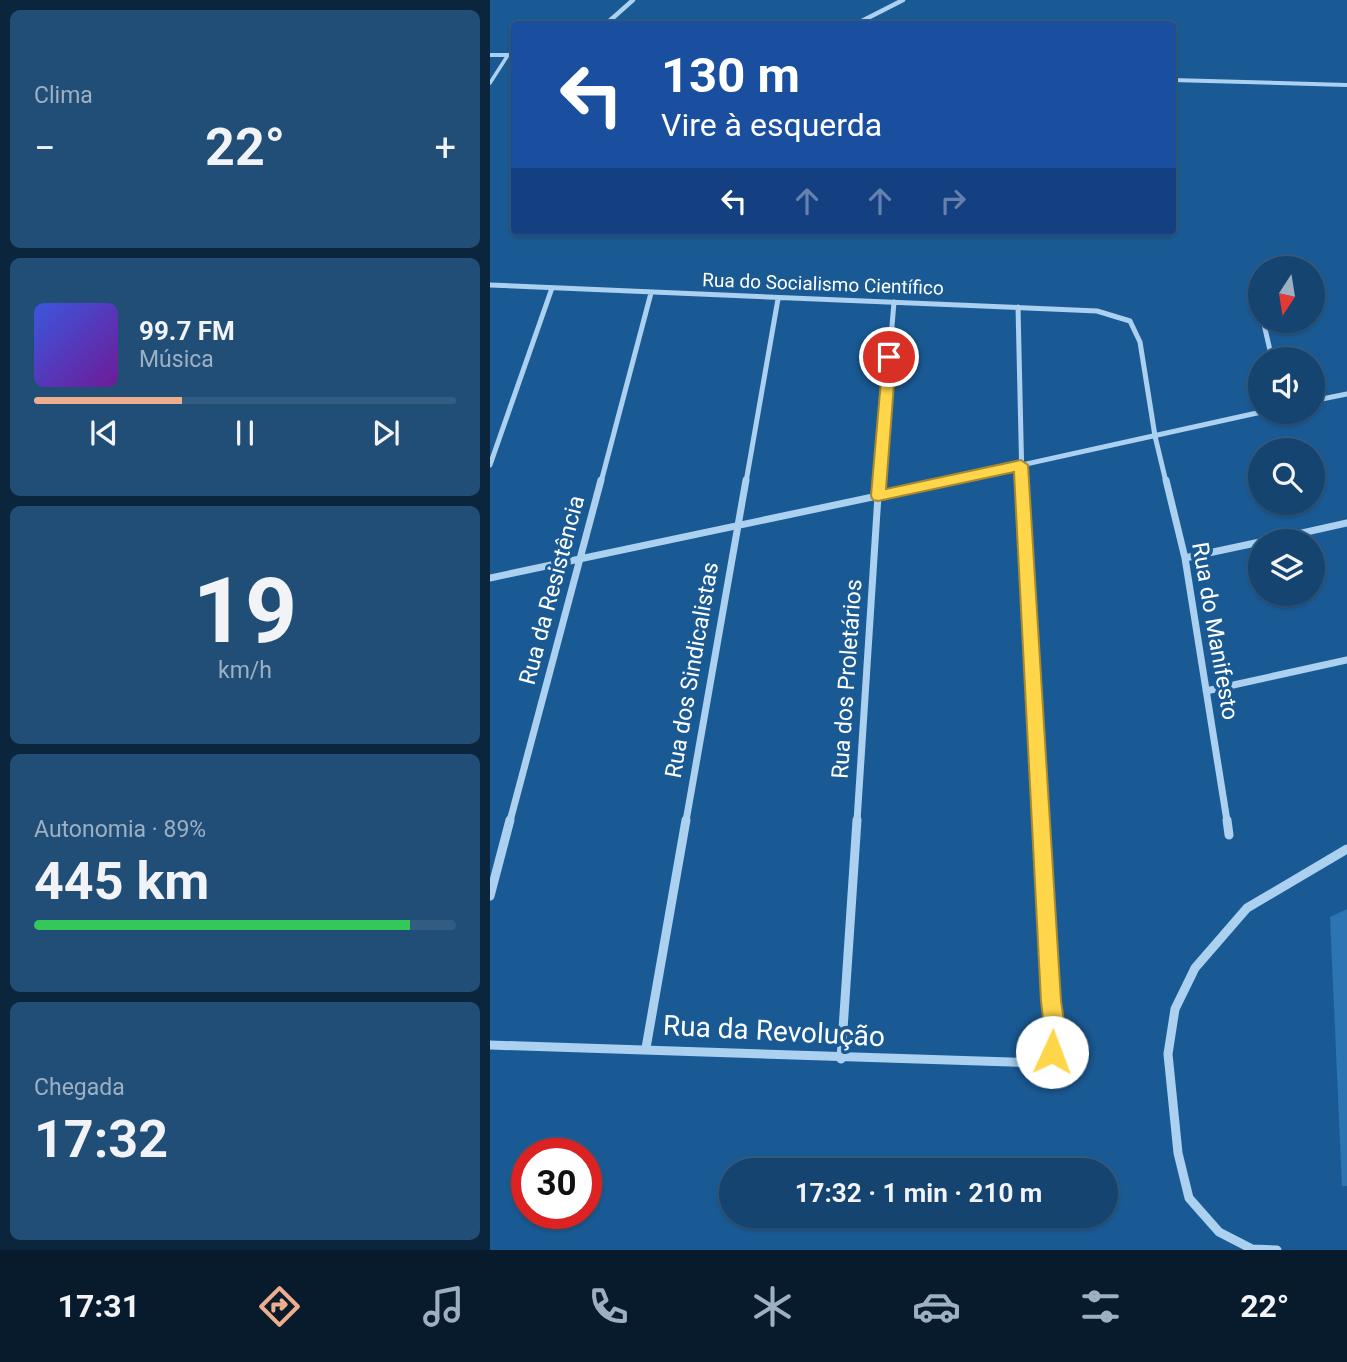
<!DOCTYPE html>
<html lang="pt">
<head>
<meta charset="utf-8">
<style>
  body { margin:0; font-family:Roboto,sans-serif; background:#214e77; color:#f1f3f6; height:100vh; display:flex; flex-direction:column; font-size:26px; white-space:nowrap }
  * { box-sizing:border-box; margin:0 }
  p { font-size:23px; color:#9db0c3 }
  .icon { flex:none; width:38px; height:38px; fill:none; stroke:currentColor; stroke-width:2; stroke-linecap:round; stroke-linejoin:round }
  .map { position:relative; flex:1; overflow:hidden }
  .panel { display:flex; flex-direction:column; gap:10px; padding:10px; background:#0b253d; width:490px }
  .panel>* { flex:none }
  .hud { position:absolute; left:21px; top:21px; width:665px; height:214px; border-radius:7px; box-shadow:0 2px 5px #0004,0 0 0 2px #335c82; background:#1a4fa0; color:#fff; overflow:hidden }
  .needle { width:46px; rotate:192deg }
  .tools { position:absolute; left:758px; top:256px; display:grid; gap:14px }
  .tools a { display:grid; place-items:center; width:77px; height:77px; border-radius:50%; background:#14446f; box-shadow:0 2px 5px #0004,0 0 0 2px #335c82; font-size:35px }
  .speed { position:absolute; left:21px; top:1138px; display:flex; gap:14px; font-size:35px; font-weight:700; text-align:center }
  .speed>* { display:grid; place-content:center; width:91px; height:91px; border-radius:50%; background:#14446f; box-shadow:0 2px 5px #0004,0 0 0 2px #335c82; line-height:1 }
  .speed .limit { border:10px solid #d22; background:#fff; color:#111 }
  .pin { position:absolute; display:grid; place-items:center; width:60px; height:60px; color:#fff; margin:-30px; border:4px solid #fff; border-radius:50%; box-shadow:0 2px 7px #0007 }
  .me { position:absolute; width:77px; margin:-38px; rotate:2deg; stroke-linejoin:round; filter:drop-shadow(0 0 5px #0008) }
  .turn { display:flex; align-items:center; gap:24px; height:147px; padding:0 35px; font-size:32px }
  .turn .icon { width:91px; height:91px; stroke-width:2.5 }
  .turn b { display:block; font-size:49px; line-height:60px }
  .lanes { display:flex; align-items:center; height:66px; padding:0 35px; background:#0003; justify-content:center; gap:35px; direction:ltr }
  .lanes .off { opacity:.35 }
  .big { font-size:52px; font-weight:700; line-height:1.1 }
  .panel .card { flex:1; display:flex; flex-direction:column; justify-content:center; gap:10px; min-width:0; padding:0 24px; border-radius:10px; background:#214e77 }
  .panel .dial { align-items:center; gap:0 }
  .dial b { font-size:91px; line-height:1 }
  .song { display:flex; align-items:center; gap:21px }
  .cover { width:84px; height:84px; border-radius:10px; background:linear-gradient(135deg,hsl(230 70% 55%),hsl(280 70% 35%)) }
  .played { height:7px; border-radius:4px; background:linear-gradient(90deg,#eead8d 35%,#335c82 35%) }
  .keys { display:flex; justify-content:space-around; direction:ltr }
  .heat { display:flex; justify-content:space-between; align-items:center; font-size:38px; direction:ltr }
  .charge { height:10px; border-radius:5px; background:linear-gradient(90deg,#34c759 89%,#335c82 0) }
  .trip { position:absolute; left:229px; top:1158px; width:399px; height:70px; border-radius:35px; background:#14446f; box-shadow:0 2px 5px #0004,0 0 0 2px #335c82; font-weight:700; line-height:70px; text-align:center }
  .tabs { display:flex; height:112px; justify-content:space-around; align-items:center; background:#081b2c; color:#9db0c3 }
  .tabs .icon { width:49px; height:49px }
  .tabs .active { color:#eead8d }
  .tabs b { font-size:32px; color:#f1f3f6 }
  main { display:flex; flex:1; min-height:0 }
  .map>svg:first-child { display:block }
  .green { fill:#2d74b3 }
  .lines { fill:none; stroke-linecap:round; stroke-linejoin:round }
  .service { stroke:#abd0f0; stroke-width:3.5 }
  .minor-far3 { stroke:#abd0f0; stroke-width:4.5 }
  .minor-far2 { stroke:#abd0f0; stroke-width:5 }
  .minor-far1 { stroke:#abd0f0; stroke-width:7 }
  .minor { stroke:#abd0f0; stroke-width:9 }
  .tertiary { fill:#abd0f0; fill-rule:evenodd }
  .route { fill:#ffd54a; stroke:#a68a30; stroke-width:2 }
  .labels { text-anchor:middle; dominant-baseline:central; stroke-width:7; stroke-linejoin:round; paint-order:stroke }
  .far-street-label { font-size:19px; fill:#fff; stroke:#1a5a94 }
  .street-label { font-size:23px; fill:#fff; stroke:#1a5a94 }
  .near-street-label { font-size:28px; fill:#fff; stroke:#1a5a94 }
</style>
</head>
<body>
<main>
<section class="panel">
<div class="card"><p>Clima</p>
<div class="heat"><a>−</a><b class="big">22°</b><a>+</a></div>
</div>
<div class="card">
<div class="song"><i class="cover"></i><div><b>99.7 FM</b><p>Música</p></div></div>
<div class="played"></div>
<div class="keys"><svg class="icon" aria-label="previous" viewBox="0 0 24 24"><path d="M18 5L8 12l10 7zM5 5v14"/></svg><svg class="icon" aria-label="pause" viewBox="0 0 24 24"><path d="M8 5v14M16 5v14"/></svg><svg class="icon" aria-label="next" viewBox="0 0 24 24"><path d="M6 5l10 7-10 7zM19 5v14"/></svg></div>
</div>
<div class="card dial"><b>19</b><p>km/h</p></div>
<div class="card"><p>Autonomia · 89%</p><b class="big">445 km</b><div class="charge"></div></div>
<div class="card"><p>Chegada</p><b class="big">17:32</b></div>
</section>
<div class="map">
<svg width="857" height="1250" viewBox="0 0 857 1250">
  <rect width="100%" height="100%" fill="#1a5a94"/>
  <path class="green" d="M 857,909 L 857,1186 L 852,1186 L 840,917 Z"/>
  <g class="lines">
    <path class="service" d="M 0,83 L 18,55"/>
    <path class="minor-far3" d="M 116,24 L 143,0
      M 366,24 L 413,0"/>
    <path class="minor-far2" d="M 0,285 L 607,311 L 640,321 L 650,342 L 665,436 L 676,482
      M 766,288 L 770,306
      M 528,307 L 532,482
      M 773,320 L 782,359
      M 822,401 L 857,394
      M 0,465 L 62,288
      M 111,482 L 161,293
      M 256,482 L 288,299
      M 389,482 L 404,302
      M 455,482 L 776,411"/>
    <path class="minor-far1" d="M 532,480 L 553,821
      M 676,480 L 695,558 L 737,821
      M 776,541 L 857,523
      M 695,558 L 770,542
      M 0,578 L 463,480
      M 716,691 L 857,660
      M 20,821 L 111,480
      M 196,821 L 256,480
      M 367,821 L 389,480"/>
    <path class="minor" d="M 737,820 L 739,835
      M 0,896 L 20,820
      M 0,1045 L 549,1063 L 562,1052 L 566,1035 L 553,820
      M 156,1048 L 196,820
      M 351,1059 L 367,820
      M 787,1250 L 762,1249 L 729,1232 L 699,1198 L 688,1153 L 678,1054 L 685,1009 L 705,968 L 757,908 L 857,849"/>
    <path class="tertiary" d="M 0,53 L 24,53 L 24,57 L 0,57 Z
      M 682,78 L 857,83 L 857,87 L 682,82 Z"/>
  </g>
  <path class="route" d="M 399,353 L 406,357 L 396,489 L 531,460 L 538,465 L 571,1001 L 576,1035 L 569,1059 L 562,1062 L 555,1059 L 552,1052 L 555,1035 L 551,1001 L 524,472 L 388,501 L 383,500 L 381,496 L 393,357 Z"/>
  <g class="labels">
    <g class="far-street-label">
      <text transform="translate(333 284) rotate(2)">Rua do Socialismo Científico</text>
    </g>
    <g class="street-label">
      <text transform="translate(62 590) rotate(-75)">Rua da Resistência</text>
      <text transform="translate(725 631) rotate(80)">Rua do Manifesto</text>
      <text transform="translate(202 670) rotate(-80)">Rua dos Sindicalistas</text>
      <text transform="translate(357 679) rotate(-86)">Rua dos Proletários</text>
    </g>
    <g class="near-street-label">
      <text transform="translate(284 1031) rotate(3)">Rua da Revolução</text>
    </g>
  </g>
</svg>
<div class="tools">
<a><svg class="needle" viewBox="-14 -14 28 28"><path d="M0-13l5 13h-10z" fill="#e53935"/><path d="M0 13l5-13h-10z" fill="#9db0c3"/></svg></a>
<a><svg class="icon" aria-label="sound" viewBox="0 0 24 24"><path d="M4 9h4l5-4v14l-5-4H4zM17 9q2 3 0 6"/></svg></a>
<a><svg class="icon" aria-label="search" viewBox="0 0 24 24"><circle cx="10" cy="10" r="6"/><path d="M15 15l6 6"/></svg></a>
<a><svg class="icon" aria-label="layers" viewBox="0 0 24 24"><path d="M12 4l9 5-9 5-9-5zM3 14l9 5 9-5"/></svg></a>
</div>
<div class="speed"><div class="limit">30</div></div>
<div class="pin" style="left:399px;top:357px;background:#d93025"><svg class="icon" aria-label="arrive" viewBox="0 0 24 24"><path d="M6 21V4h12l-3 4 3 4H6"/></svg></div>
<svg class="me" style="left:562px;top:1052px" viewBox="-20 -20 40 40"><circle r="19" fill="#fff"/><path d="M0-13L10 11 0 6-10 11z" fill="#ffd54a"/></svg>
<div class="trip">17:32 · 1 min · 210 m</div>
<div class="hud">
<div class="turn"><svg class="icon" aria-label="left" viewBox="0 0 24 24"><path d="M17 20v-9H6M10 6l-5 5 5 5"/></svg><div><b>130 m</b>Vire à esquerda</div></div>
<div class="lanes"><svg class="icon" aria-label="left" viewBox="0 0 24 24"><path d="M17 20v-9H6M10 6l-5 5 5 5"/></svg><svg class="icon off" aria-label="ahead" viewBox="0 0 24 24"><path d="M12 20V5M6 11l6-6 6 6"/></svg><svg class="icon off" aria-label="ahead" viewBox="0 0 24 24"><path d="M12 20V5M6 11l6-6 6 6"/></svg><svg class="icon off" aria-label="right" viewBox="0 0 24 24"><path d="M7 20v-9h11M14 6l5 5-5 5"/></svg></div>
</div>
</div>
</main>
<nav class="tabs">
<b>17:31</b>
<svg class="icon active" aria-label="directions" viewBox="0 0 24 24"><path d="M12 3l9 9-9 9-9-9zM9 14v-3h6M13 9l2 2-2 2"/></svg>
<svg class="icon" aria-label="music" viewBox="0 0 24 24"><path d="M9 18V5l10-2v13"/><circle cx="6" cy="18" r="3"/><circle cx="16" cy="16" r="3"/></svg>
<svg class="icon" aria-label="phone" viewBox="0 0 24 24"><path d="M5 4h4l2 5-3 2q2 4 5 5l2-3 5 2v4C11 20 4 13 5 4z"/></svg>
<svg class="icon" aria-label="climate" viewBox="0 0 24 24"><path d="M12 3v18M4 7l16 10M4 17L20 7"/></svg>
<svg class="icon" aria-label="car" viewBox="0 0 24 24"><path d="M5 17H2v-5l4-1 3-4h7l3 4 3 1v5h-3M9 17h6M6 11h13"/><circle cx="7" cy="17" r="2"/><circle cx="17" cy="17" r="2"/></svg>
<svg class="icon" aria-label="filters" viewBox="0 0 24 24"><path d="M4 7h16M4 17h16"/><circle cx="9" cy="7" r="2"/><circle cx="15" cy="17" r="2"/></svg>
<b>22°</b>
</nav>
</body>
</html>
